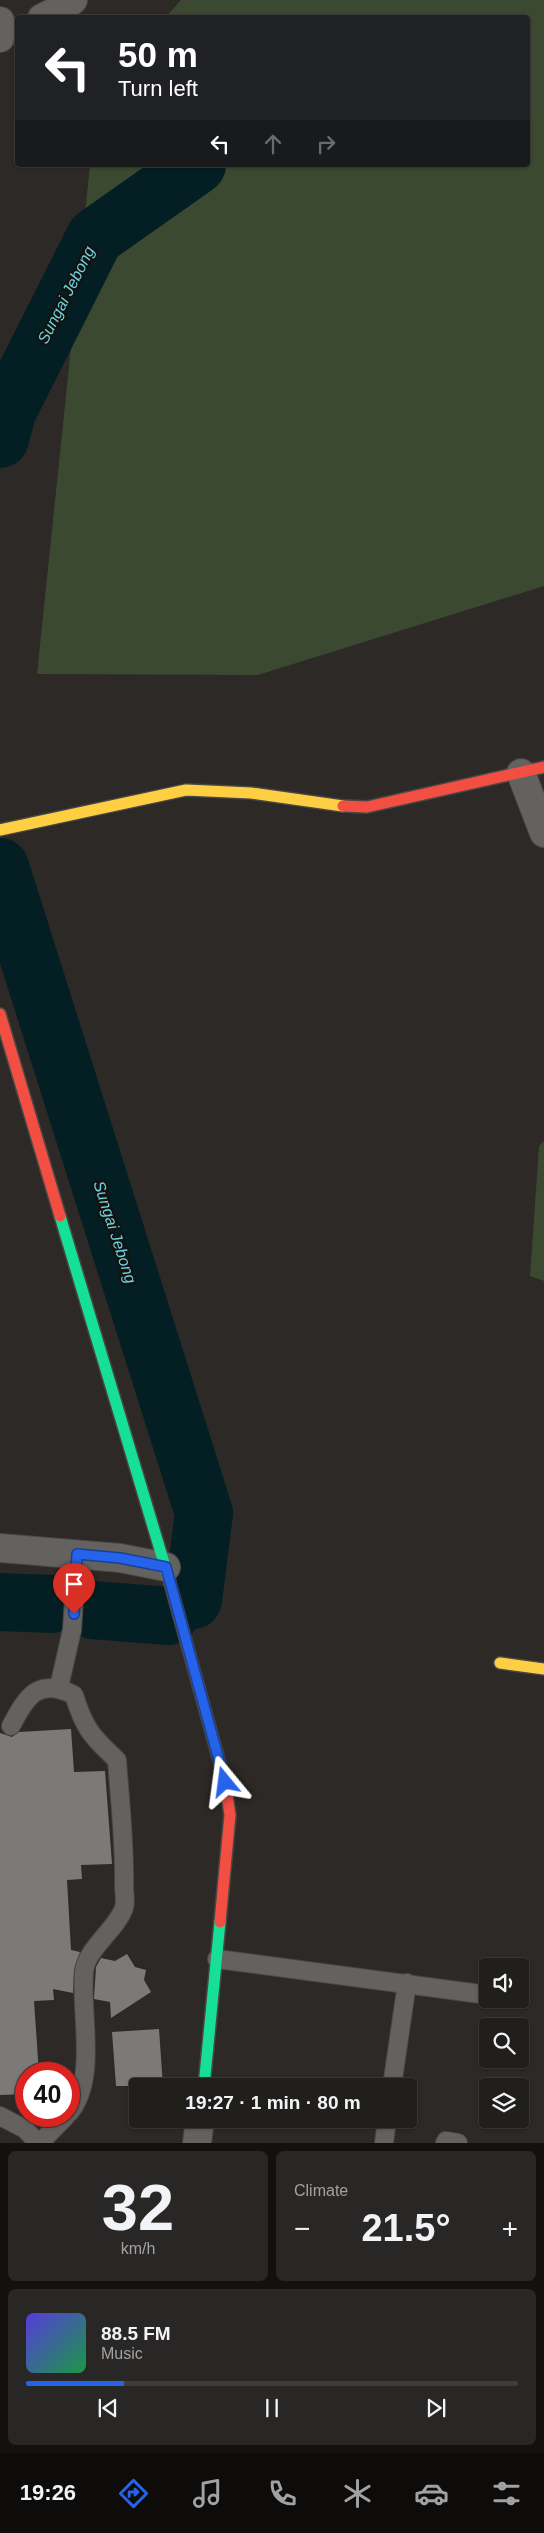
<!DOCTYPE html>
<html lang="en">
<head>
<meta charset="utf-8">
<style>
  body { margin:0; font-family:Helvetica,sans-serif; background:#292725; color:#f1f3f6; height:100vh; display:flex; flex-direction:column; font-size:19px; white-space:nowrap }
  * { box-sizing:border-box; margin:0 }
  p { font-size:16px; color:#a2a2a3 }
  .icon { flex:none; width:28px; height:28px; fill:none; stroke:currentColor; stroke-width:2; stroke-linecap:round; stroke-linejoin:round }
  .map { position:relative; height:2143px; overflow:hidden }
  .panel { display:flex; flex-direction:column; gap:8px; padding:8px; background:#12110f; flex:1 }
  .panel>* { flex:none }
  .guide { position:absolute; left:15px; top:15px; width:515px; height:152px; border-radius:5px; box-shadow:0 1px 4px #0004,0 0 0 1px #3e3d3b; background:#202124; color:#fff; overflow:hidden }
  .fabs { position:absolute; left:479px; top:1958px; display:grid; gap:10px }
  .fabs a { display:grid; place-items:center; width:50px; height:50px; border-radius:5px; background:#211f1c; box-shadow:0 1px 4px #0004,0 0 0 1px #3e3d3b; font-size:25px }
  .speed { position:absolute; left:15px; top:2062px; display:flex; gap:10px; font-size:25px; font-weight:700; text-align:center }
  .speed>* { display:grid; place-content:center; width:65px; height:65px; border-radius:50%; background:#211f1c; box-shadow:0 1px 4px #0004,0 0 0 1px #3e3d3b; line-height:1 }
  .speed .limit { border:8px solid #d22; background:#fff; color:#111 }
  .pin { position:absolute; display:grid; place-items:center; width:42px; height:42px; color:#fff; margin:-51px -21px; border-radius:50% 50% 50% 0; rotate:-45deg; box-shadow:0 0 5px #0007 }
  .pin .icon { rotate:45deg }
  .me { position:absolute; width:55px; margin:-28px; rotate:344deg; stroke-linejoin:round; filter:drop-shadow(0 0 4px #0008) }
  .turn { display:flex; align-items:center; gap:18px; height:105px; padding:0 20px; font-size:22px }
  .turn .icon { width:65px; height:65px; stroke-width:2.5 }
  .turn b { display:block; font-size:35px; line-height:42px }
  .lanes { display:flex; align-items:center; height:48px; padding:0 20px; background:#0003; justify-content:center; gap:25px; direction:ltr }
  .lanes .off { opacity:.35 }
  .big { font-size:38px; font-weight:600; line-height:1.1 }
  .panel .widget { flex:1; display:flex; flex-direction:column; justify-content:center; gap:8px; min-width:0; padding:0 18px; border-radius:8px; background:#292725 }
  .panel .dial { align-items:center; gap:0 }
  .dial b { font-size:65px; line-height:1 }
  .song { display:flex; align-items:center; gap:15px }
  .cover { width:60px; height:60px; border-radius:8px; background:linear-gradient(135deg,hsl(250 70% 55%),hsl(140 70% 35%)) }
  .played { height:5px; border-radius:2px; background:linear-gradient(90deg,#2563eb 20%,#3e3d3b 20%) }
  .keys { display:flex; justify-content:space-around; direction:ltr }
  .heat { display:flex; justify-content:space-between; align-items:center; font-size:28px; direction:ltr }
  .panel .tiles { flex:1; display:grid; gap:8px; grid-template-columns:1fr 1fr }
  .widget:last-child { grid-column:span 2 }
  .trip { position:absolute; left:129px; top:2078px; width:288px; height:50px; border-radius:5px; background:#211f1c; box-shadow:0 1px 4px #0004,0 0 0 1px #3e3d3b; font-weight:600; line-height:50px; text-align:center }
  .dock { display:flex; height:80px; justify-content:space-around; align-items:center; background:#0d0c0b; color:#a2a2a3 }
  .dock .icon { width:35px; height:35px }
  .dock .current { color:#2563eb }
  .dock b { font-size:22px; color:#f1f3f6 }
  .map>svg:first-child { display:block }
  .green { fill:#3c4931 }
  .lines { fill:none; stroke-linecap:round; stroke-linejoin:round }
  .river { stroke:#041f23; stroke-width:58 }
  .building { fill:#7c7a79 }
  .lane-casing { stroke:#494745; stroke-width:20 }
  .street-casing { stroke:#494745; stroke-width:30 }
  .fast-casing { stroke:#494745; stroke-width:14 }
  .slow-casing { stroke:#494745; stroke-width:14 }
  .jam-casing { stroke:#494745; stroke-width:14 }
  .lane { stroke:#63625f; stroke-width:18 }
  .street { stroke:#63625f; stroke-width:28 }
  .fast { stroke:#16e098; stroke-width:11 }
  .slow { stroke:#ffcf43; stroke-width:11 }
  .jam { stroke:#f24e42; stroke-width:11 }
  .route-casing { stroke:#184099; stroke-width:12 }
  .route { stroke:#2563eb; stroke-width:9 }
  .labels { text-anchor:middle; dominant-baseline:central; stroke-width:5; stroke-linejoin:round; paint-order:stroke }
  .water-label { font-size:16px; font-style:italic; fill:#6ed3e1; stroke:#141310 }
</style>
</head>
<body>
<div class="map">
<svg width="544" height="2143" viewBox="0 0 544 2143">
  <rect width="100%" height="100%" fill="#2c2926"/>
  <path class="green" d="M 181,0 L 544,0 L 544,586 L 258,675 L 37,674 L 90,165 L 528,165 L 528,18 L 166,17 Z
    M 544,1141 L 544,1281 L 530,1276 L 539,1146 Z"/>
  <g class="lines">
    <path class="river" d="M 0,439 L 7,412 L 95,237 L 197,165
      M 0,867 L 204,1513 L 193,1600
      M 0,1602 L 52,1604
      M 92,1610 L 169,1616"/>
  </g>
  <path class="building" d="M 71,1729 L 74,1772 L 105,1771 L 112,1864 L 81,1865 L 82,1879 L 67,1880 L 71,1950 L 80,1952 L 74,1970 L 73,1993 L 53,1989 L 54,2000 L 34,2001 L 39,2074 L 26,2074 L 26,2094 L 0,2095 L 0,1733 L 12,1737 L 19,1732 Z
    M 127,1954 L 135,1967 L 146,1970 L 144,1980 L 151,1992 L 111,2018 L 110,2002 L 94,1999 L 96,1967 L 101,1958 L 115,1961 Z
    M 159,2029 L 163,2086 L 116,2086 L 112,2032 Z"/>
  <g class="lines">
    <g class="lane-casing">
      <path id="lane" d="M 59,1687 L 72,1630 L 77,1554
        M 11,1726 C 27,1696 38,1677 74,1695 C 84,1728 92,1737 117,1760 C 120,1802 125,1844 124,1886 C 124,1892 126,1902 124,1908 C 116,1930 86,1949 84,1972 C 80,2013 98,2079 69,2113
        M 217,1959 L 488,1995
        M 392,2086 L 407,1983
        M 0,2116 L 25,2129 L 38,2143
        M 40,2143 L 66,2116
        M 384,2143 L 387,2119
        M 445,2143 L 446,2141 L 458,2143"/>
    </g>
    <g class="street-casing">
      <path id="street" d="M 42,18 L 64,7 L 73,0
        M 0,21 L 2,27 L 0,38
        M 521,773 L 544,833
        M 0,1548 L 120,1558 L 166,1567
        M 197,2143 L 200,2119"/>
    </g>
    <g class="fast-casing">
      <path id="fast" d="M 60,1216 L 170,1583
        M 204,2086 L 220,1922"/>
    </g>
    <g class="slow-casing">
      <path id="slow" d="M 0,830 L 186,790 L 251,793 L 343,806
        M 500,1663 L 544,1669"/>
    </g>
    <g class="jam-casing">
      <path id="jam" d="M 343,806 L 367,807 L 544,767
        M 0,1014 L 60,1216
        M 170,1583 L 225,1782 L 230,1815 L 220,1922"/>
    </g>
    <use href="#lane" class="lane"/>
    <use href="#street" class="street"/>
    <use href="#fast" class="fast"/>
    <use href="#slow" class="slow"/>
    <use href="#jam" class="jam"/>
  </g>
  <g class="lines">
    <g class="route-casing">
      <path id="route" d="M 74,1614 L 77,1554 L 120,1558 L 166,1567 L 225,1782"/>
    </g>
    <use href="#route" class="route"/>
  </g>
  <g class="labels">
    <g class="water-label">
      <text transform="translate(66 295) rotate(-63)">Sungai Jebong</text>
      <text transform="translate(115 1232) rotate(72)">Sungai Jebong</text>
    </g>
  </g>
</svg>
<div class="fabs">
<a><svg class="icon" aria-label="sound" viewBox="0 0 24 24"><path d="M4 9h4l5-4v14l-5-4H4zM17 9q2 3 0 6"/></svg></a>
<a><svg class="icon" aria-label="search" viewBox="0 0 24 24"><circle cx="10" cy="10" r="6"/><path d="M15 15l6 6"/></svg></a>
<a><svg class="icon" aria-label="layers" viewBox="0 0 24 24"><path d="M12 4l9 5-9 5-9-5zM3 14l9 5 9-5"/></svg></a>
</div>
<div class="speed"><div class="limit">40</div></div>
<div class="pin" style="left:74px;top:1614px;background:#d93025"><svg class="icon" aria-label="arrive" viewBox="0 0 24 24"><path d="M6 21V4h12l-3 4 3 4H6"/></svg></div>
<svg class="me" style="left:225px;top:1782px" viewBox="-20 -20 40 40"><path d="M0-17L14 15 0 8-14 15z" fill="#2563eb" stroke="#fff" stroke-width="4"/></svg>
<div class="trip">19:27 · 1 min · 80 m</div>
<div class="guide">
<div class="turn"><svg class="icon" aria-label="left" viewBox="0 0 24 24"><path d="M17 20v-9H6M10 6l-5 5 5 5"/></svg><div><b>50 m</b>Turn left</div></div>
<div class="lanes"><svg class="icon" aria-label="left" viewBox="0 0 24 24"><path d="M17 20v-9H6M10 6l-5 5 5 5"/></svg><svg class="icon off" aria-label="ahead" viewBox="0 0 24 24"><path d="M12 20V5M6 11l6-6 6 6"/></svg><svg class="icon off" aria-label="right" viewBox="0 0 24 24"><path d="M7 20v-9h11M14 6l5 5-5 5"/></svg></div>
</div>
</div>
<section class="panel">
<div class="tiles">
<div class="widget dial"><b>32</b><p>km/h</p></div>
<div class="widget"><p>Climate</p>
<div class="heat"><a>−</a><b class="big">21.5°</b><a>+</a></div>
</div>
<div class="widget">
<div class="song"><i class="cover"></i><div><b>88.5 FM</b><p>Music</p></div></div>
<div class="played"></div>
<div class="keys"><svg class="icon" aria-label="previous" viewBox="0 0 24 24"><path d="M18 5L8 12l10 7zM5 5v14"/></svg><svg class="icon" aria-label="pause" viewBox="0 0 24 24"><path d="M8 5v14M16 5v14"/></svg><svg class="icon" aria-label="next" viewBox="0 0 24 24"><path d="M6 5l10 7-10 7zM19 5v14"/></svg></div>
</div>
</div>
</section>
<nav class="dock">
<b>19:26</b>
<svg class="icon current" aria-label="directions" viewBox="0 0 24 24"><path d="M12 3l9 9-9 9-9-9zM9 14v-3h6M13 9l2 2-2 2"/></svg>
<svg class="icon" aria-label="music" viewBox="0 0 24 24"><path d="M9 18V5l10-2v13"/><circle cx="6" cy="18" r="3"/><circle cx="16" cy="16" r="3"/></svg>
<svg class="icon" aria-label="phone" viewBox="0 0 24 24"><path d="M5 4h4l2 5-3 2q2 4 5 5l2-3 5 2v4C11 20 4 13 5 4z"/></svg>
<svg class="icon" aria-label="climate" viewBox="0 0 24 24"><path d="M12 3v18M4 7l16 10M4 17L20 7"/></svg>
<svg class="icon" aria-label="car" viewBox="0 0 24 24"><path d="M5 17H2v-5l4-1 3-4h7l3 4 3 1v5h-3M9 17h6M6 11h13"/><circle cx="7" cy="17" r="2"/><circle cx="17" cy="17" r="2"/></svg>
<svg class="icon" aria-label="filters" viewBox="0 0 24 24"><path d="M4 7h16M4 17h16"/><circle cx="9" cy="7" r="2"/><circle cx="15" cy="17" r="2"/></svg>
</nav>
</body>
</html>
